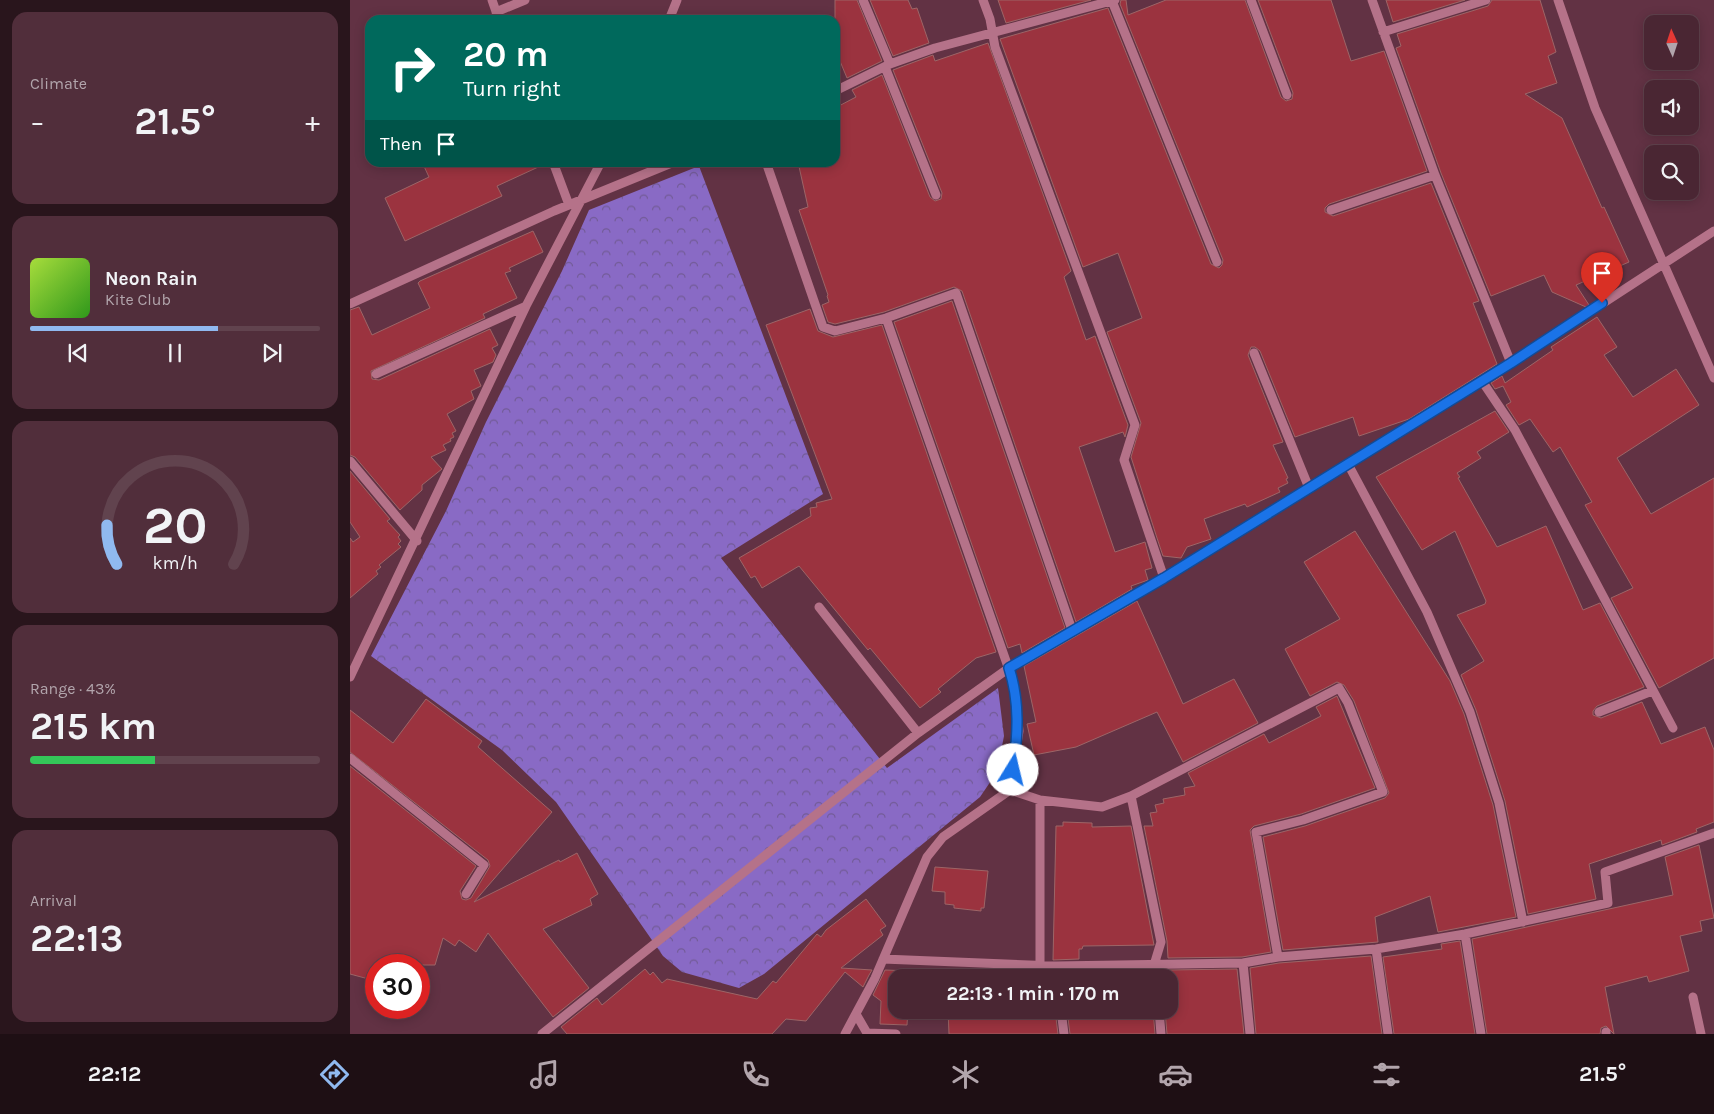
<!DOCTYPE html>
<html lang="en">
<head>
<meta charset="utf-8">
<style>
  body { margin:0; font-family:Karla,sans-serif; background:#512e3b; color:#f1f3f6; height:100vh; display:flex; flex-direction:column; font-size:19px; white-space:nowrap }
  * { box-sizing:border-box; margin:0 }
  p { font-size:16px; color:#b2a5ac }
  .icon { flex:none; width:28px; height:28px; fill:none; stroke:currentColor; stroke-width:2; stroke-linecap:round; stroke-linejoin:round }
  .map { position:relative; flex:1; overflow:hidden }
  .sheet { display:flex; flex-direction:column; gap:12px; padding:12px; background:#29151c; width:350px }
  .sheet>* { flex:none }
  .top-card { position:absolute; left:15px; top:15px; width:475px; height:152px; border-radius:15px; box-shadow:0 2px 12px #0003,0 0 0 1px #61434e; background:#00695c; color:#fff; overflow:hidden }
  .needle { width:32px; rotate:357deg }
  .buttons { position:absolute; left:1294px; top:15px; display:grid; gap:10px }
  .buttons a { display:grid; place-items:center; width:55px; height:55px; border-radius:10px; background:#4a2633; box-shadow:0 2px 12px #0003,0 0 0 1px #61434e; font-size:25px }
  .speed { position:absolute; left:15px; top:954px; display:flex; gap:10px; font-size:25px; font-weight:700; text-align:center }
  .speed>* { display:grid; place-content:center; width:65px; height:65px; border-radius:50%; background:#4a2633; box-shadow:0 2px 12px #0003,0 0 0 1px #61434e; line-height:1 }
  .speed .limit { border:8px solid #d22; background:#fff; color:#111 }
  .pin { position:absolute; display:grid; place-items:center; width:42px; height:42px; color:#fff; margin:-51px -21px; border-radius:50% 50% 50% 0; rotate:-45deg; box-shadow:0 0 5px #0007 }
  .pin .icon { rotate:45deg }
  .me { position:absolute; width:55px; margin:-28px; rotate:9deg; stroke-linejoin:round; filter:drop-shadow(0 0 4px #0008) }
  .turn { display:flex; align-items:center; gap:18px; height:105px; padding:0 15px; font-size:22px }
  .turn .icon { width:65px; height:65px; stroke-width:2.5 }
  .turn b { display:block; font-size:35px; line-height:42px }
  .then { display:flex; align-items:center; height:48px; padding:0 15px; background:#0003; gap:10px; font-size:19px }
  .big { font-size:38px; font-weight:700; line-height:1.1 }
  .sheet .card { flex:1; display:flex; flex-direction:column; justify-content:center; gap:8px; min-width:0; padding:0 18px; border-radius:15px; background:#512e3b }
  .sheet .dial { align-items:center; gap:0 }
  .dial svg { height:130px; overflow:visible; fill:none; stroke:#61434e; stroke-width:7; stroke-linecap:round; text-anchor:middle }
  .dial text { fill:#f1f3f6; stroke:none }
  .song { display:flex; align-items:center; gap:15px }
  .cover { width:60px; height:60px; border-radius:8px; background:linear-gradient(135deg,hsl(80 70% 55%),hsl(110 70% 35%)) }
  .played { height:5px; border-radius:2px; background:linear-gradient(90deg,#90b9f0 65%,#61434e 65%) }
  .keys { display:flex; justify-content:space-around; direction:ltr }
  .heat { display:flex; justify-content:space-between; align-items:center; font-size:28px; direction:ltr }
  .charge { height:8px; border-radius:4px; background:linear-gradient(90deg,#34c759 43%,#61434e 0) }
  .trip { position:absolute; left:538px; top:969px; width:290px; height:50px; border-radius:15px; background:#4a2633; box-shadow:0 2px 12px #0003,0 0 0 1px #61434e; font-weight:700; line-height:50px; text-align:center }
  .tabs { display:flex; height:80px; justify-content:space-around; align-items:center; background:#1e0f14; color:#b2a5ac }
  .tabs .icon { width:35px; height:35px }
  .tabs .active { color:#90b9f0 }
  .tabs b { font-size:22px; color:#f1f3f6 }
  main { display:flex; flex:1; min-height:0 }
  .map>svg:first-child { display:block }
  .forest { fill:url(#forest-crowns) }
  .building { fill:#9b333f; stroke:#9d6567 }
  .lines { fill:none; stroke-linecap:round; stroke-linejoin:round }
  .minor { stroke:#b57289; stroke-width:9 }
  .route-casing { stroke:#114b97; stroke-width:12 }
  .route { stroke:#1a73e8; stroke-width:9 }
</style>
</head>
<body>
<main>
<section class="sheet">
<div class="card"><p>Climate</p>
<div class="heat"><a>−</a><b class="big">21.5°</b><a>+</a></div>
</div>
<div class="card">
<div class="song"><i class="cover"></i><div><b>Neon Rain</b><p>Kite Club</p></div></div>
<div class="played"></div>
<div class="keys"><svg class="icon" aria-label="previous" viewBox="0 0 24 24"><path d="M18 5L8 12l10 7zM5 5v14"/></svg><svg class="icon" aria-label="pause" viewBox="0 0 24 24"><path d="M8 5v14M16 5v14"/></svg><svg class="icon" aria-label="next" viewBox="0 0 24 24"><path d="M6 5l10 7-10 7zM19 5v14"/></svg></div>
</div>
<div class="card dial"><svg viewBox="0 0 100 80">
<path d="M14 69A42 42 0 1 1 86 69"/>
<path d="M14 69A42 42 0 0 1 8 45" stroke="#90b9f0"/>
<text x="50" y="56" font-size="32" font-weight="700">20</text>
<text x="50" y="72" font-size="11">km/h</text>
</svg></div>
<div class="card"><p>Range · 43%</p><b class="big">215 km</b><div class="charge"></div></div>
<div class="card"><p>Arrival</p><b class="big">22:13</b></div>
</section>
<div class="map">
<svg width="1364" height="1034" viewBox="0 0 1364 1034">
  <defs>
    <pattern id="forest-crowns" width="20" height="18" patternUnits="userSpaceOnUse" patternTransform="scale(1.25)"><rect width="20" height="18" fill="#896ac5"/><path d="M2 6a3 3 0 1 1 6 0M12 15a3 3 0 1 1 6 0" fill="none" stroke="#725b96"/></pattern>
  </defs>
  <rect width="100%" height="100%" fill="#623244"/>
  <path class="forest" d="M 349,166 L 473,494 L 371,558 L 537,768 L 648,688 L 654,736 L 647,772 L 630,797 L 414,974 L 389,988 L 332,972 L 313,956 L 206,802 L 152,750 L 21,656 L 96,511 L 136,422 L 212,271 L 239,210 Z"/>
  <path class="building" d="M 485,0 L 507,0 L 532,61 L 497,78 L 485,49 Z
    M 520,0 L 558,0 L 562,9 L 567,8 L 579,43 L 543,56 Z
    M 648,0 L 741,0 L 656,23 Z
    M 771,0 L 776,0 L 778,15 L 816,0 L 895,0 L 931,97 L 936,101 L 942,99 L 943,93 L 908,0 L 981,0 L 1001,61 L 1034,51 L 1077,171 L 979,204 L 975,208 L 975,212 L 983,216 L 1081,183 L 1129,301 L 1123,303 L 1147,364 L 1059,419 L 1009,436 L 1003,417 L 945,437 L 910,351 L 905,347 L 901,347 L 898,355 L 933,442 L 923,445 L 938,478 L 936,479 L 938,483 L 928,488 L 930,492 L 897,507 L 895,504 L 854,519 L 861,539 L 837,547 L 831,558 L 813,556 L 807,538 L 781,457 L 791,423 L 757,332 L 792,318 L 768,253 L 733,267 L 650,39 L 758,8 L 861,264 L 869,268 L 872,265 L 873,260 L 770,4 Z
    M 1036,0 L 1115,0 L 1043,22 Z
    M 1142,0 L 1190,0 L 1206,52 L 1198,56 L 1207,83 L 1175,94 L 1212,118 L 1252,208 L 1254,207 L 1279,262 L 1226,285 L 1239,305 L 1236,307 L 1202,292 L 1194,275 L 1141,296 L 1091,173 L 1046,48 L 1051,46 L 1047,34 L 1138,6 Z
    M 638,43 L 721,271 L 714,277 L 736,340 L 745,336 L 778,425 L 775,437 L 773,432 L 729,447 L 765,552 L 795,542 L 802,568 L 795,570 L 798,580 L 781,586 L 782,589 L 726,622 L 612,291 L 604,287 L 534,312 L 485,324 L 478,322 L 472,305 L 479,302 L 477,296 L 478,295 L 449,210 L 458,207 L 448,162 L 485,162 L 485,108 L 506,97 L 502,90 L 532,75 L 580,197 L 585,201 L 591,199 L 592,193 L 543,70 L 583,55 L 585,61 Z
    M 72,162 L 197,162 L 197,163 L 147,186 L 152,196 L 55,241 L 35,198 L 79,177 Z
    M 183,231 L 193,252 L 159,268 L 161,271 L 155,273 L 167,298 L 133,314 L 135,318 L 21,371 L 22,379 L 29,380 L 140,329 L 148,345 L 142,348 L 146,355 L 143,362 L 124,370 L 131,386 L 121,391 L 124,399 L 97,414 L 106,431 L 102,433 L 104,437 L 100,439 L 101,441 L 93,445 L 96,450 L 81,457 L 92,469 L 72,485 L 72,490 L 50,510 L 5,457 L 0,455 L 0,310 L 9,307 L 22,335 L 80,308 L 68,283 L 70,281 Z
    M 602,301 L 715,628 L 672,653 L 670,644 L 658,648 L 544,322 Z
    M 460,309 L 468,331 L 483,337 L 532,325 L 646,652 L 626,658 L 588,689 L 591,692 L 570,708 L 520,648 L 518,650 L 449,566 L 412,588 L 405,576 L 401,578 L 389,558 L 461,516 L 460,508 L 467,507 L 466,503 L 482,499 L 416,325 Z
    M 1247,317 L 1267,347 L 1254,355 L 1283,397 L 1326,369 L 1349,405 L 1267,458 L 1301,514 L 1364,478 L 1364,658 L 1309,688 L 1261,598 L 1283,588 L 1235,505 L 1242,502 L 1210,447 L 1203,452 L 1180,419 L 1169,425 L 1156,405 L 1161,402 L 1153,386 L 1145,389 L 1141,383 L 1152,376 L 1155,383 L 1203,350 L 1201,347 Z
    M 1145,411 L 1159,432 L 1127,452 L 1131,458 L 1107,473 L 1110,477 L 1108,478 L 1147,547 L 1196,526 L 1233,610 L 1250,603 L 1294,687 L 1247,706 L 1243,711 L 1243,715 L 1251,718 L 1292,702 L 1311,744 L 1355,727 L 1364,750 L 1364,822 L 1346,829 L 1347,832 L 1312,845 L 1311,840 L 1239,864 L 1246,899 L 1178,914 L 1155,801 L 1126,710 L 1111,675 L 1134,661 L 1107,615 L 1135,604 L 1136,601 L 1105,531 L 1072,550 L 1026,477 Z
    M 0,471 L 40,519 L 37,521 L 50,535 L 48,537 L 51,541 L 48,544 L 51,547 L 29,565 L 31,567 L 26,571 L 28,574 L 0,598 L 0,538 L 3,542 L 10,537 L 0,522 Z
    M 1005,531 L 1100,681 L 1114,714 L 1143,805 L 1166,917 L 1088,932 L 1080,896 L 1025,917 L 1028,942 L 933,950 L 913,837 L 955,826 L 1035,798 L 1039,793 L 1004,701 L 994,685 L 987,682 L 960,696 L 935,649 L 990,619 L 954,562 Z
    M 787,601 L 833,704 L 884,679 L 908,723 L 833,762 L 807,712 L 726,747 L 684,755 L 677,724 L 686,722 L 674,666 Z
    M 987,696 L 1025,788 L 951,814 L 904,826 L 900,830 L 921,952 L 892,957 L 818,958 L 817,941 L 794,826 L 803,826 L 800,813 L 807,812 L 805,805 L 814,803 L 813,799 L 835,795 L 834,788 L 845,786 L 838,773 L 914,734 L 919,743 L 971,716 L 966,707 Z
    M 76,699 L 132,741 L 128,747 L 202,812 L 124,902 L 209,860 L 210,862 L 227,853 L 248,894 L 240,899 L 242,905 L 193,929 L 239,988 L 203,1017 L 138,933 L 126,952 L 109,940 L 105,946 L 93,938 L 85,965 L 26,965 L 26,981 L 0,974 L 0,766 L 126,866 L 110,891 L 112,899 L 116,900 L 121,898 L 140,866 L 138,860 L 0,752 L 0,710 L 43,743 Z
    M 713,822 L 742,823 L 742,827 L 781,826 L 804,945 L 733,946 L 732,949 L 729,949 L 729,959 L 703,960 L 706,826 L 713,826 Z
    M 1349,845 L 1364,918 L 1350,921 L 1352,931 L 1330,936 L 1339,971 L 1299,982 L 1297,976 L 1255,987 L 1264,1034 L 1256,1026 L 1251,1028 L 1250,1034 L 1137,1034 L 1122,939 L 1323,895 L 1315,857 Z
    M 585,867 L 638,871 L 634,908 L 631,908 L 631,911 L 604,908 L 604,905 L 595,904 L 595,892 L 582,891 Z
    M 516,899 L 536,926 L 530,930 L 533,935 L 491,968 L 522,970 L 519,975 L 513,987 L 495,972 L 456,1021 L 436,1019 L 422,1034 L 217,1034 L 211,1027 L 247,998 L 252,1005 L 295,969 L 300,975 L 303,972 L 312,983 L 317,979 L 407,999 L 423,981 L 426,983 L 467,934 L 471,937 L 476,930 Z
    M 1110,941 L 1125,1034 L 1044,1034 L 1033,957 L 1092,949 L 1091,944 Z
    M 1021,956 L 1032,1034 L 906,1034 L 900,968 L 929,963 Z
    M 887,969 L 894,1034 L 817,1034 L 815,1010 L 822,1010 L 819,970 Z
    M 535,970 L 563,971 L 562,978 L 546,978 L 546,1010 L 558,1010 L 557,1025 L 530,1024 L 531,1001 L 523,995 Z
    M 713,972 L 728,972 L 728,978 L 714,978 Z
    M 598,1010 L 705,1010 L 708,1034 L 599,1034 Z
    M 717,1010 L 803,1010 L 805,1034 L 720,1034 Z"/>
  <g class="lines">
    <path class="minor" d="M 142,0 L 149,20
      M 513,0 L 540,64
      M 633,0 L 640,19 L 645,47 L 785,425 L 774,460 L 814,578
      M 901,0 L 937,95
      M 1022,0 L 1085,175 L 1161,363
      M 1208,0 L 1245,108 L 1364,378
      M 762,1 L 867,262
      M 146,12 L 175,0
      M 319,20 L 327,0
      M 1033,32 L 1136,0
      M 535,67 L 586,195
      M 485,91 L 540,64 L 585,48 L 765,0
      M 203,162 L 219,205
      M 416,162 L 473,327 L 485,331 L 536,318 L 606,293 L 722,630
      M 981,210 L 1085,175
      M 0,304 L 204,211 L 324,162
      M 904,353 L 959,488
      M 26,374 L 176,306
      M 1132,381 L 1165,430 L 1323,728
      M 0,461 L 67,541
      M 998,464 L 1077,612 L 1120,712 L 1149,803 L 1173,922
      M 469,607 L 568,733
      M 0,677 L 176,306 L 251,162
      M 1249,712 L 1302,691
      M 0,758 L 134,865 L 116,894
      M 660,790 L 690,800 L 752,807 L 781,796 L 989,688 L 998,703 L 1033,792 L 953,820 L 906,832 L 928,957
      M 781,796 L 811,942 L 804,965 L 806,978
      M 1115,934 L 1131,1034
      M 1026,949 L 1038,1034
      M 533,959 L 706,966 L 893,963 L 928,957 L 1026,949 L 1115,934 L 1258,903 L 1255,872 L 1364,833
      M 893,963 L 900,1034
      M 690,966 L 690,800
      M 706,966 L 708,978
      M 1343,997 L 1351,1034
      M 711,1010 L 714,1034
      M 809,1010 L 811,1034
      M 506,1014 L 517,1033 L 546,1034
      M 1256,1032 L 1256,1034
      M 192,1034 L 568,733 L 659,668 L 814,578 L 998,464 L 1161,363 L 1364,231
      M 495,1034 L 525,978 L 577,857 L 593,837 L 660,790 L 669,731 L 664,684 L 536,318"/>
  </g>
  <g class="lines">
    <g class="route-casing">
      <path id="route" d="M 663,770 C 668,735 670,702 659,668 L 814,578 L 1161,363 L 1252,303"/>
    </g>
    <use href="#route" class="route"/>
  </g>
</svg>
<div class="buttons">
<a><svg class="needle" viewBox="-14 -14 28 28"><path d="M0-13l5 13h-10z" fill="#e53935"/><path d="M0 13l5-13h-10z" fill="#b2a5ac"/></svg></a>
<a><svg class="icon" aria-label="sound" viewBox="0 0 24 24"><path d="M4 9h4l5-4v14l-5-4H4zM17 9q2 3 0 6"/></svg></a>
<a><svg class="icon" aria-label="search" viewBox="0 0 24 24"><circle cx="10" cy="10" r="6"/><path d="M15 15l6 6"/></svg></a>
</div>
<div class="speed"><div class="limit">30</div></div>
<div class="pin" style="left:1252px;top:303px;background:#d93025"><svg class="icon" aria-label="arrive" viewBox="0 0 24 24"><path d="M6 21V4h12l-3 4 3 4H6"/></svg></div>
<svg class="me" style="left:663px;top:770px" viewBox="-20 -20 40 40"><circle r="19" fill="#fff"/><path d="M0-13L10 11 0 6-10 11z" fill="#1a73e8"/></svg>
<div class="trip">22:13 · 1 min · 170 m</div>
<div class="top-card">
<div class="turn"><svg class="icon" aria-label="right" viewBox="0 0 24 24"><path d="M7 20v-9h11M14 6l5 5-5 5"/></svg><div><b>20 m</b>Turn right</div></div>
<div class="then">Then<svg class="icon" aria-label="arrive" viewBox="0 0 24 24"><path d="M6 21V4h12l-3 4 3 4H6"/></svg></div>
</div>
</div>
</main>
<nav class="tabs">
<b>22:12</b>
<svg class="icon active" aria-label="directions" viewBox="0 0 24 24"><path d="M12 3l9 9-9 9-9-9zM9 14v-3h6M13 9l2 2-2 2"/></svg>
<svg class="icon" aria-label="music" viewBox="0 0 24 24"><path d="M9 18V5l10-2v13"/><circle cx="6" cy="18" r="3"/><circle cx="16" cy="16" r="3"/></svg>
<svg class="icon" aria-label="phone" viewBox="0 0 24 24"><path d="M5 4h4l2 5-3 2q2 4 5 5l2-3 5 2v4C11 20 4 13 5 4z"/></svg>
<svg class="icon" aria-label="climate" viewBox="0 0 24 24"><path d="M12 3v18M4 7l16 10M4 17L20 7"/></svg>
<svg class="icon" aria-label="car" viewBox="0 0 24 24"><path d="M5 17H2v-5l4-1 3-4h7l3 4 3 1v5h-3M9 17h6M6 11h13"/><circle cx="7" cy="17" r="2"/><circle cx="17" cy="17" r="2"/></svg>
<svg class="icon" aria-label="filters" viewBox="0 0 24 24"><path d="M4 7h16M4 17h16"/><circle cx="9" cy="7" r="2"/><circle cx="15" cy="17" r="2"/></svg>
<b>21.5°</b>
</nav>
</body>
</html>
